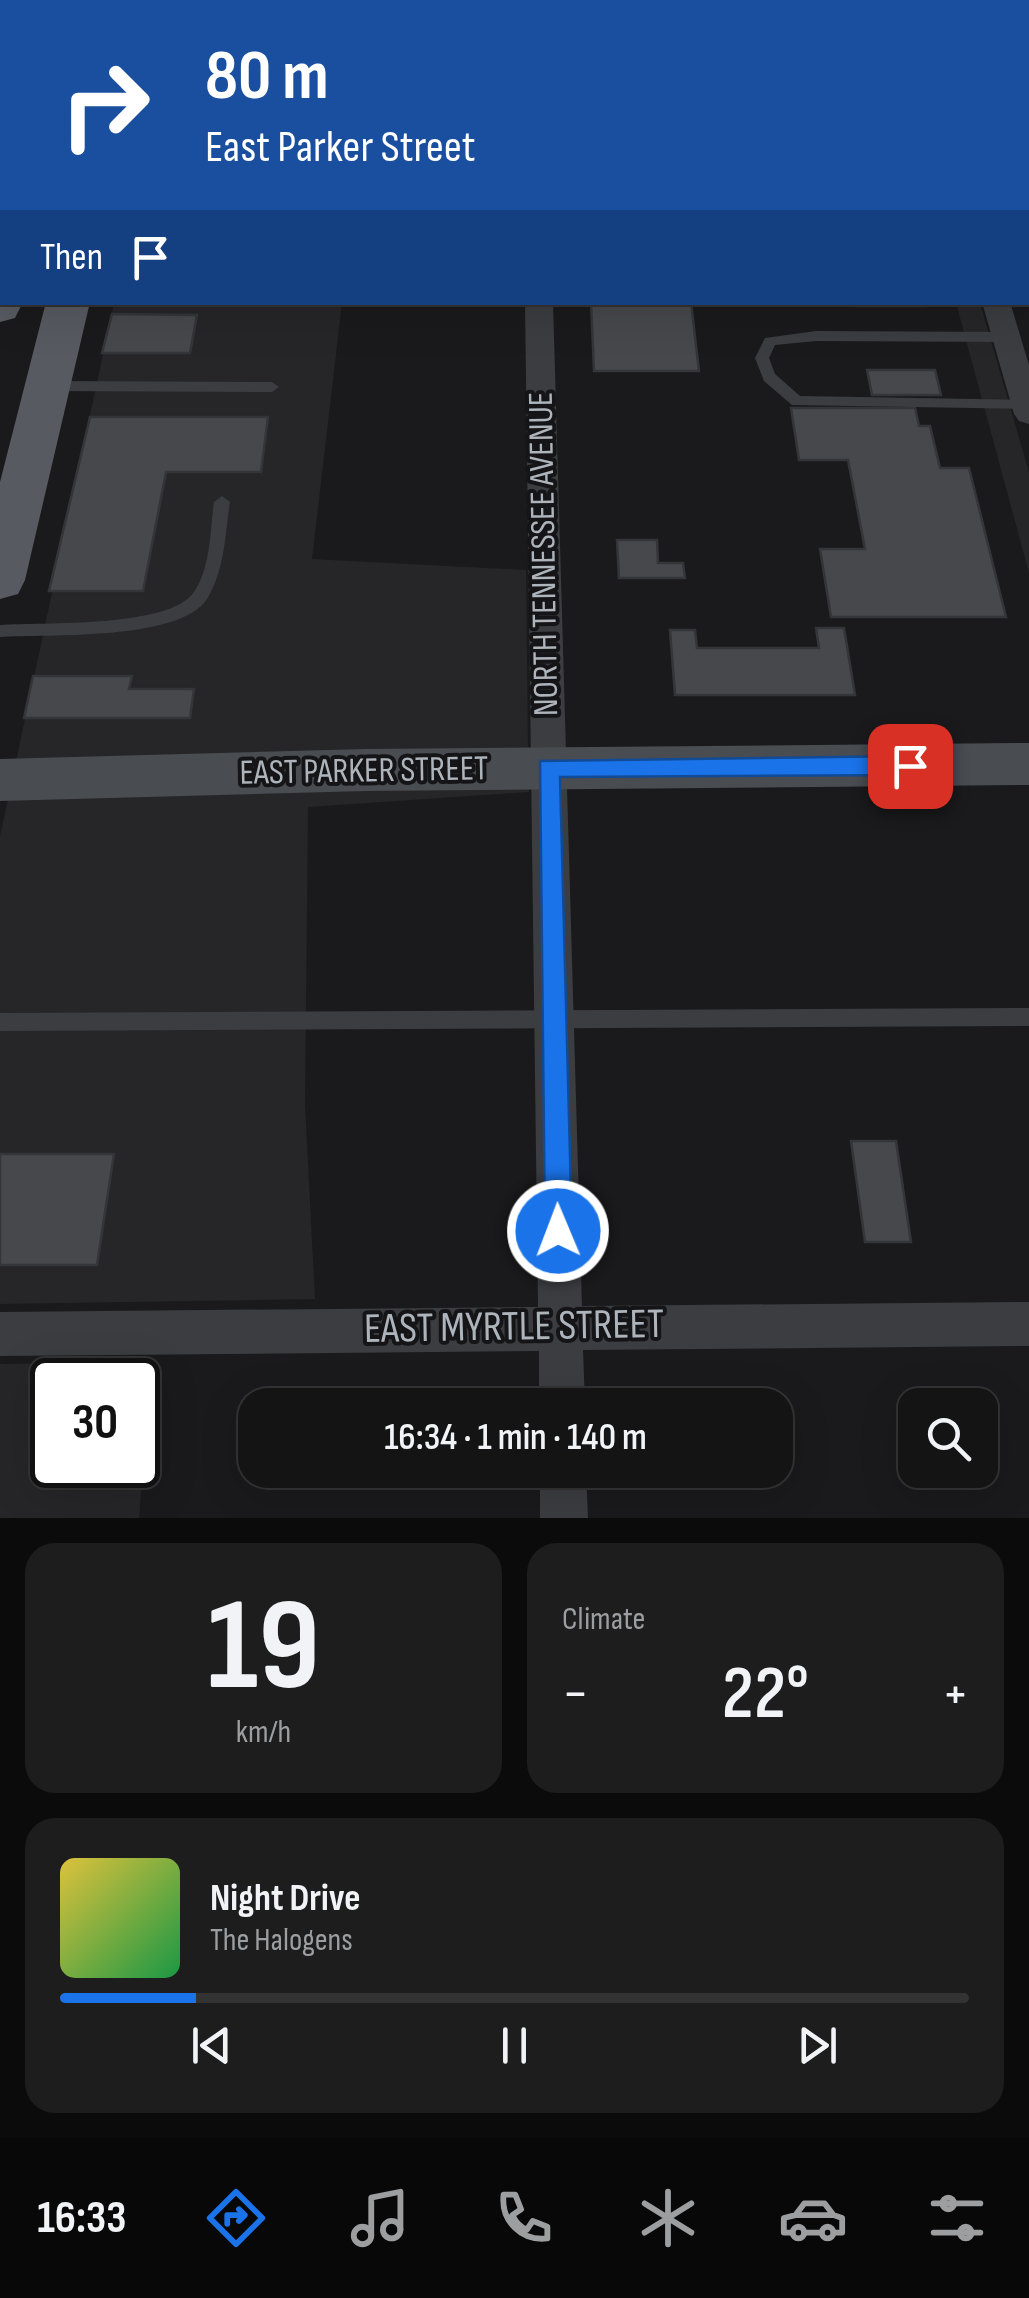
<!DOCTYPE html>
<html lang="en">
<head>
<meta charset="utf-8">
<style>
  body { margin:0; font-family:"Sofia Sans Condensed",sans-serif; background:#1d1d1e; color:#f1f3f6; height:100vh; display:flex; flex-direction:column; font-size:38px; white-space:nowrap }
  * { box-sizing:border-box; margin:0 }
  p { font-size:32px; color:#9d9ea0 }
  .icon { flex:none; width:55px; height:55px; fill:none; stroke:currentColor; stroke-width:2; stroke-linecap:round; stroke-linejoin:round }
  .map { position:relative; height:1518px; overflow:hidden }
  .panel { display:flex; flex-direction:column; gap:25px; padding:25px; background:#0b0b0c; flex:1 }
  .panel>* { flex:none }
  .banner { position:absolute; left:0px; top:0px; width:1030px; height:305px; box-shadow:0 10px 40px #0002,0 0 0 2px #333334; background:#1a4fa0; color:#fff; overflow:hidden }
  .fabs { position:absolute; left:898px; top:1388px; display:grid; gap:20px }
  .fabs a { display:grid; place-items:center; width:100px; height:100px; border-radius:20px; background:#141415; box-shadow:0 10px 40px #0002,0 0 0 2px #333334; font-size:50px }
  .speed { position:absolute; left:30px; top:1358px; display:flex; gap:20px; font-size:50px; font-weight:700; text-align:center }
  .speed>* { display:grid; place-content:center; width:130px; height:130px; border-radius:50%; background:#141415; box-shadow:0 10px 40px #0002,0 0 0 2px #333334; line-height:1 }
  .speed .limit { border:5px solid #111; border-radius:15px; background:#fff; color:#111 }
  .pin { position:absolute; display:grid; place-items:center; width:85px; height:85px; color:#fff; margin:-42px; border-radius:20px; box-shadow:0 5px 15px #0006 }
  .me { position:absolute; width:110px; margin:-55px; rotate:359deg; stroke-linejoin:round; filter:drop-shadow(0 0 8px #0008) }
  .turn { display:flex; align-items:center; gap:35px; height:210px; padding:0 40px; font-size:45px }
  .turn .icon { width:130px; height:130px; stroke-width:2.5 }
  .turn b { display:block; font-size:70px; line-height:85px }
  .then { display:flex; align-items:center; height:95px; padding:0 40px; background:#0003; gap:20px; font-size:38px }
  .big { font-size:75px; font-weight:600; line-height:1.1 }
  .panel .tile { flex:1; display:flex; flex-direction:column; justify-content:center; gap:15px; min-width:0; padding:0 35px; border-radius:30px; background:#1d1d1e }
  .panel .dial { align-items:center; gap:0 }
  .dial b { font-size:130px; line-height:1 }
  .song { display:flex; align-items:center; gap:30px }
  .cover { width:120px; height:120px; border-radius:15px; background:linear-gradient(135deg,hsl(50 70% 55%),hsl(140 70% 35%)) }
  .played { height:10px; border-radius:5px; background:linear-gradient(90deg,#1a73e8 15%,#333334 15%) }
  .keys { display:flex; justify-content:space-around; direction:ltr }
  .heat { display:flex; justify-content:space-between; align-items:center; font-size:55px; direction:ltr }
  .panel .tiles { flex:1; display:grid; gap:25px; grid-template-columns:1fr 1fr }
  .tile:last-child { grid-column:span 2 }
  .trip { position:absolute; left:238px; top:1388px; width:555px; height:100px; border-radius:30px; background:#141415; box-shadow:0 10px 40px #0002,0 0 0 2px #333334; font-weight:600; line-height:100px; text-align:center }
  .menu { display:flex; height:160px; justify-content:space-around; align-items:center; background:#080808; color:#9d9ea0 }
  .menu .icon { width:70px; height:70px }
  .menu .on { color:#1a73e8 }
  .menu b { font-size:45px; color:#f1f3f6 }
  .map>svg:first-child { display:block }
  .built { fill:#262629; fill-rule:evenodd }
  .building { fill:#47484c; stroke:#343538; stroke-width:2.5 }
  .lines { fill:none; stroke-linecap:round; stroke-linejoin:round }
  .lane { fill:#3b3d41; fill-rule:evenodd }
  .street { fill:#3b3d41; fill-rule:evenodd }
  .secondary { fill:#494c51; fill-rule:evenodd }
  .primary { fill:#575a60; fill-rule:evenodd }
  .route { fill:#1a73e8; stroke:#114b97; stroke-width:2.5 }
  .labels { text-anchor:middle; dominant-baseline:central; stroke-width:8; stroke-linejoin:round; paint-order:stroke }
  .street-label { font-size:35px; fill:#adb4bb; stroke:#151517 }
  .near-street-label { font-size:42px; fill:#adb4bb; stroke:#151517 }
</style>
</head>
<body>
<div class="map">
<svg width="1029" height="1518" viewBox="0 0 1029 1518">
  <rect width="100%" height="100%" fill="#1a1a1c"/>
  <path class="built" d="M 114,303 L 342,303 L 312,559 L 526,570 L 528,749 L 16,761 Z
    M 956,303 L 980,303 L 1029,472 L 1029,573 Z
    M 529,787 L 529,792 L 308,807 L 305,1105 L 315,1299 L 0,1304 L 0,836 L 8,799 Z
    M 151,1362 L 139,1518 L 0,1518 L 0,1364 ZM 52,1380 L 138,1380 L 138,1465 L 52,1465 Z"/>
  <path class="building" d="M 591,302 L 691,302 L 699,371 L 594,371 Z
    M 857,302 L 924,302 L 925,306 L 857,306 Z
    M 112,314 L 197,315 L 190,353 L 102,353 Z
    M 867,370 L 935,370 L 941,395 L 872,395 Z
    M 791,408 L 915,408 L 919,426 L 930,426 L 940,468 L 969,468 L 1006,617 L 831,617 L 820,549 L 865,549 L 848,460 L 799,460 Z
    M 90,417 L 268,417 L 261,472 L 166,472 L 143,591 L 49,591 Z
    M 617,540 L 657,540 L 658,563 L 683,563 L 685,578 L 619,578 Z
    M 816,628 L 844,628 L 855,695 L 675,695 L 670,630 L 695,630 L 697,648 L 819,648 Z
    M 33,676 L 132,676 L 129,689 L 194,689 L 190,718 L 24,718 Z
    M 851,1141 L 896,1141 L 911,1242 L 865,1242 Z
    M 0,1154 L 114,1154 L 97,1265 L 0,1265 Z"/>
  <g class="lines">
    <path class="lane" d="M 1029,40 L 1029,48 L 1028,48 L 1028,41 Z
      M 1029,290 L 1029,300 L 1028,300 L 1028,291 Z
      M 816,331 L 1006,332 L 1013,337 L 1006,342 L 816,341 L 775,345 L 769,358 L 775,374 L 800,396 L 1026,400 L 1029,401 L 1029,409 L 792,405 L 764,381 L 755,358 L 765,338 Z
      M 48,381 L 272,382 L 279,387 L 272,392 L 48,391 L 41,386 Z
      M 222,496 L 230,502 C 225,534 225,570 207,599 C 180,641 48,634 0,637 L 0,625 C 43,622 170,628 194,592 C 211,567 210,530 214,502 Z
      M 1029,1008 L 1029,1026 L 0,1031 L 0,1013 Z"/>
    <path class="street" d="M 520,0 L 542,0 L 542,2 L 520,2 Z
      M 895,0 L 917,0 L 917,2 L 895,2 Z
      M 1028,82 L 1029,82 L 1029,96 L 1028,96 Z
      M 525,302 L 553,302 L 582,1306 L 1029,1302 L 1029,1346 L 583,1350 L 585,1405 L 539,1405 L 539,1351 L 0,1356 L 0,1312 L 538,1307 Z
      M 982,302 L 1010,302 L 1029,365 L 1029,424 L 1019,421 L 1014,414 Z
      M 540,1470 L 586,1470 L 588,1518 L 540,1518 Z"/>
    <path class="secondary" d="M 1029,743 L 1029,785 L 366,791 L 0,801 L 0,759 L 366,749 Z"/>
    <path class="primary" d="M 54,0 L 90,0 L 90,2 L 54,2 Z
      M 0,285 L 2,302 L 23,302 L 15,318 L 0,322 Z
      M 46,302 L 90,302 L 25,580 L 18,594 L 0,599 L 0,482 Z"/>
  </g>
  <path class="route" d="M 910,756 L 921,766 L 910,775 L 560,777 L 572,1231 L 568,1241 L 558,1245 L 549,1241 L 545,1231 L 540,761 Z"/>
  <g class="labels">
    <g class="street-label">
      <text transform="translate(544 554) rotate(-91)">NORTH TENNESSEE AVENUE</text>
      <text transform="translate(364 771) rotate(-1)">EAST PARKER STREET</text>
    </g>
    <g class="near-street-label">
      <text transform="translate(514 1327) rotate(-1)">EAST MYRTLE STREET</text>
    </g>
  </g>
</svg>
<div class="fabs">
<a><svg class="icon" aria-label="search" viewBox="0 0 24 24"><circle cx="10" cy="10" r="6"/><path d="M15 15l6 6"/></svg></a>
</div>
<div class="speed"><div class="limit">30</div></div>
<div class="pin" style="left:910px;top:766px;background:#d93025"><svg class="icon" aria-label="arrive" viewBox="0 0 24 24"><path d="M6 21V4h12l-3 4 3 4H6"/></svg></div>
<svg class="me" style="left:558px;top:1231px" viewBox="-20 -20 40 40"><circle r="17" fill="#1a73e8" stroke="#fff" stroke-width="3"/><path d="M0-11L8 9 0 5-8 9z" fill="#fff"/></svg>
<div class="trip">16:34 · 1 min · 140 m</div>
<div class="banner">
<div class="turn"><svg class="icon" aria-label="right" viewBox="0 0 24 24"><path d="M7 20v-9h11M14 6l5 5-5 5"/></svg><div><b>80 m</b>East Parker Street</div></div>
<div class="then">Then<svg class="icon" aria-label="arrive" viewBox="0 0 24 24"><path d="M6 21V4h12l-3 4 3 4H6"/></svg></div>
</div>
</div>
<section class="panel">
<div class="tiles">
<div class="tile dial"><b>19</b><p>km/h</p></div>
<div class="tile"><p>Climate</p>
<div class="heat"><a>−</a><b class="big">22°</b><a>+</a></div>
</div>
<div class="tile">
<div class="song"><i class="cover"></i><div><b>Night Drive</b><p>The Halogens</p></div></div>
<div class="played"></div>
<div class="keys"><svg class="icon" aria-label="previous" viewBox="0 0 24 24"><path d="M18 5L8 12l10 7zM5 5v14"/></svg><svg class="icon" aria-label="pause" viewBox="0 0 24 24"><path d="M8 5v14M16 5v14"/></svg><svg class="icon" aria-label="next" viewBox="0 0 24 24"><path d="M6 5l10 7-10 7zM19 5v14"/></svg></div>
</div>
</div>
</section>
<nav class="menu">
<b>16:33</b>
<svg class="icon on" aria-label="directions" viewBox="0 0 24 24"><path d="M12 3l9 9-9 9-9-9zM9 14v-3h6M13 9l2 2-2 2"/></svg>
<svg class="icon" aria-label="music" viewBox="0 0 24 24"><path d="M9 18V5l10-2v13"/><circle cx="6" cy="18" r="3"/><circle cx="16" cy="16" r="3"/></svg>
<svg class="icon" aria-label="phone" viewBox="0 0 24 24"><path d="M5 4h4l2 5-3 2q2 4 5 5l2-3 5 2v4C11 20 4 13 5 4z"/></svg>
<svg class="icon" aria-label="climate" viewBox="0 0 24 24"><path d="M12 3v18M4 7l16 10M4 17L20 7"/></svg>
<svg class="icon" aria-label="car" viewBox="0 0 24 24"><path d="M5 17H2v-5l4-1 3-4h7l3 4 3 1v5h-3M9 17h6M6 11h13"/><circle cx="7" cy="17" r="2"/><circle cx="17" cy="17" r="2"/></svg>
<svg class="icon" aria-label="filters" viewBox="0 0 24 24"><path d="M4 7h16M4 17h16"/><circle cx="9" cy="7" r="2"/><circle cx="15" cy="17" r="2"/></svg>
</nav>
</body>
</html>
